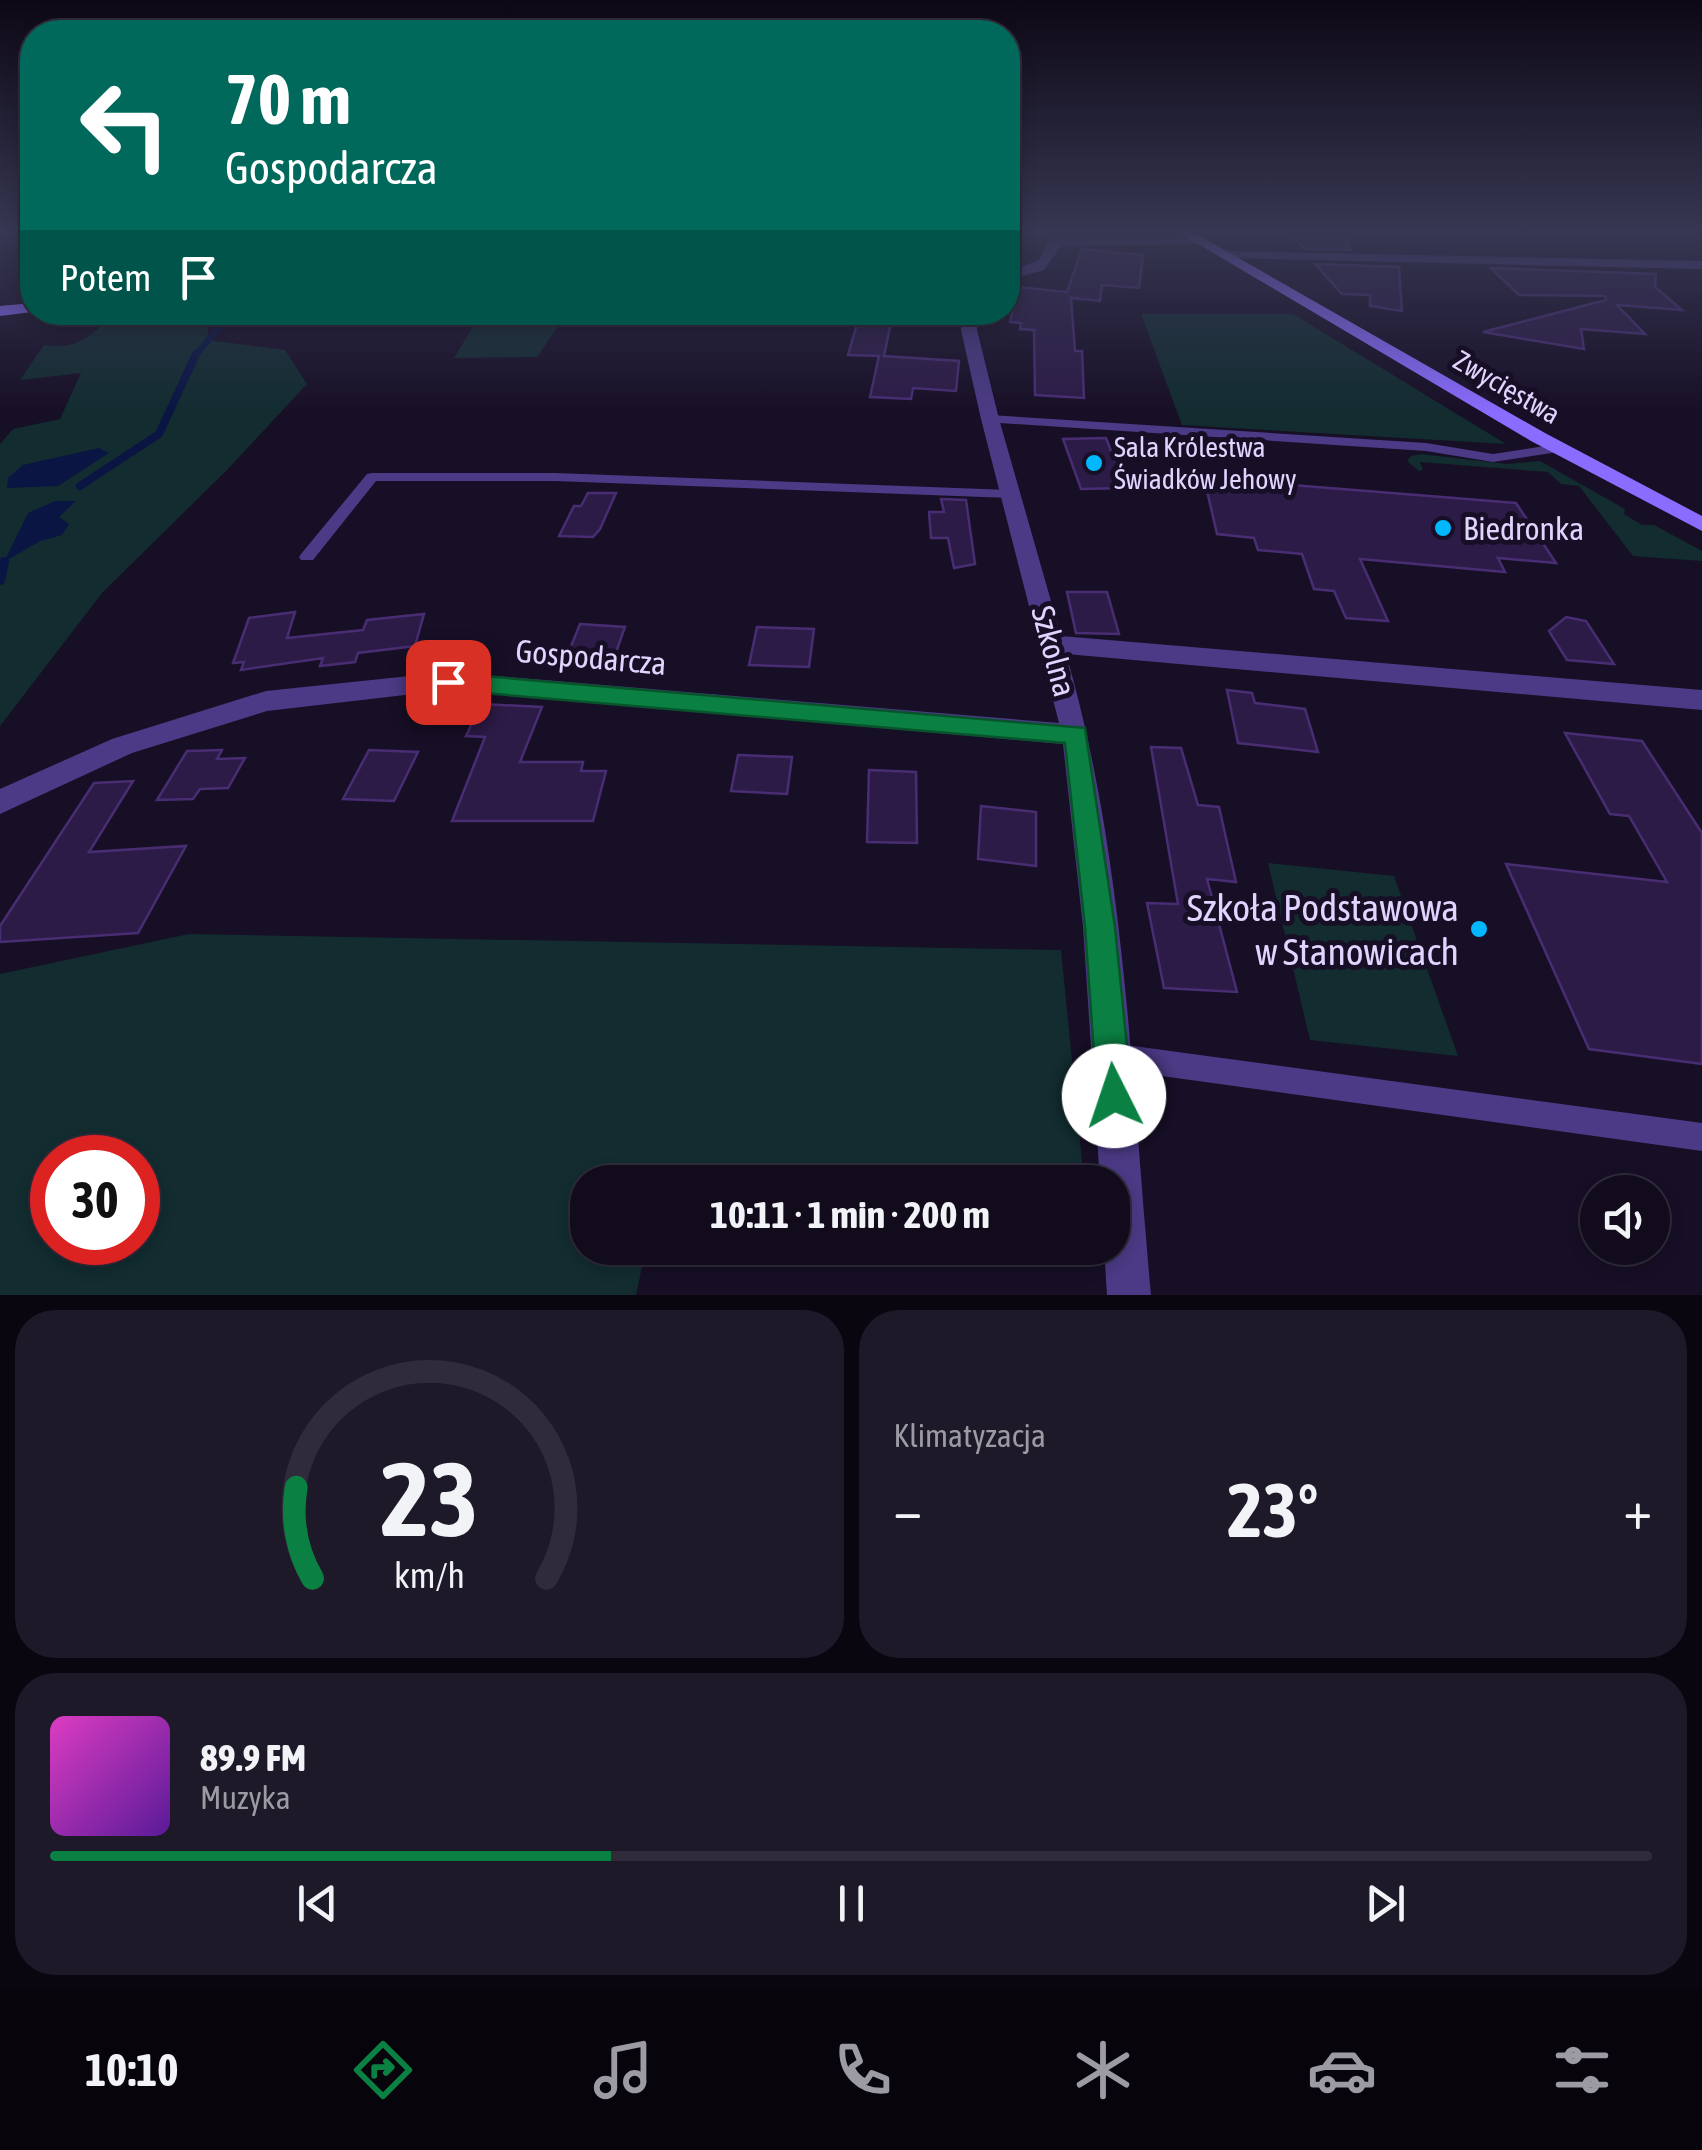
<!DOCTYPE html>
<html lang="pl">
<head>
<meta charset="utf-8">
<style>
  body { margin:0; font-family:"Asap Condensed",sans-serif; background:#1e1929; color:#f1f3f6; height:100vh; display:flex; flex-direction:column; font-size:38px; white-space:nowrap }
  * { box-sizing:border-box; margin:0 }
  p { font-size:32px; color:#9c9ba3 }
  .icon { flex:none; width:55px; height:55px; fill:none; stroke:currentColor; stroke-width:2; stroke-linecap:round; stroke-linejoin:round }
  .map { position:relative; height:1295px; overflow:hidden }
  .details { display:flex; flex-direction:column; gap:15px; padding:15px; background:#09060f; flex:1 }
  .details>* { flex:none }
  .hud { position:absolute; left:20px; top:20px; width:1000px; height:305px; border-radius:40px; box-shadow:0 5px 15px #0003,0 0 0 2px #302b3b; background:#00695c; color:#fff; overflow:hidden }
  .fabs { position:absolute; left:1580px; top:1175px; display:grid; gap:20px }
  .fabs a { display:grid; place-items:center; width:90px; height:90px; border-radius:50%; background:#110b1c; box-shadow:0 5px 15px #0003,0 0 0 2px #302b3b; font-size:50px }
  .speed { position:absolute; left:30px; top:1135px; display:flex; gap:20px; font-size:50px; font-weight:700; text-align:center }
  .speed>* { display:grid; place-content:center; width:130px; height:130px; border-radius:50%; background:#110b1c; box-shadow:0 5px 15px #0003,0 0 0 2px #302b3b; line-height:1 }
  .speed .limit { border:15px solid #d22; background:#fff; color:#111 }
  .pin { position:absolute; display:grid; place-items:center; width:85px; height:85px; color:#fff; margin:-42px; border-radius:20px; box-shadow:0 5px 15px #0006 }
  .me { position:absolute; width:110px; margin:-55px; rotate:356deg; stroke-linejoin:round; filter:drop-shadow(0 0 8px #0008) }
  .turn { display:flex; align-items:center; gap:35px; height:210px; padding:0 40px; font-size:45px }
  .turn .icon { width:130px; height:130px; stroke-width:2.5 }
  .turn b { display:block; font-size:70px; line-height:85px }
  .then { display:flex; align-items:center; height:95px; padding:0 40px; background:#0003; gap:20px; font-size:38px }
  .big { font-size:75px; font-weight:700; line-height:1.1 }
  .details .widget { flex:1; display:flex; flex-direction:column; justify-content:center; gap:15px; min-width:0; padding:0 35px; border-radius:40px; background:#1e1929 }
  .details .dial { align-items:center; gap:0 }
  .dial svg { height:260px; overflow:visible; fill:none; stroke:#302b3b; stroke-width:7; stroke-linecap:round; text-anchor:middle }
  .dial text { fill:#f1f3f6; stroke:none }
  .song { display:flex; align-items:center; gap:30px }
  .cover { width:120px; height:120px; border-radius:15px; background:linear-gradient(135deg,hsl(310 70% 55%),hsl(270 70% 35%)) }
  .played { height:10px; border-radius:5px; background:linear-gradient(90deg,#0b8043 35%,#302b3b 35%) }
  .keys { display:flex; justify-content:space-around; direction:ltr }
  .heat { display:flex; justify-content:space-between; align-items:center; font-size:55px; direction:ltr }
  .details .tiles { flex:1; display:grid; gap:15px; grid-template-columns:1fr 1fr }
  .widget:last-child { grid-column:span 2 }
  .trip { position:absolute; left:570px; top:1165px; width:560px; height:100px; border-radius:40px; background:#110b1c; box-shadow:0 5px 15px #0003,0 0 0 2px #302b3b; font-weight:700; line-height:100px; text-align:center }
  .dock { display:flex; height:160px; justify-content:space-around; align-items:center; background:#07040b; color:#9c9ba3 }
  .dock .icon { width:70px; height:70px }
  .dock .current { color:#0b8043 }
  .dock b { font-size:45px; color:#f1f3f6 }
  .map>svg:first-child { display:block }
  .green { fill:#122c30; fill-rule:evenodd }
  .water { fill:#0a1544 }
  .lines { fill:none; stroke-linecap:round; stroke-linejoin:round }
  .stream-far2 { stroke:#0a1544; stroke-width:6 }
  .stream-far1 { stroke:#0a1544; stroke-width:8 }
  .stream { stroke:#0a1544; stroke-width:10 }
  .building { fill:#2c1b47; stroke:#482d73; stroke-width:2.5 }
  .lane { fill:#4b3a85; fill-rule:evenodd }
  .street { fill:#4b3a85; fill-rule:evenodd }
  .secondary { fill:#8a6cff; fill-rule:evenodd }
  .route { fill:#0b8043; stroke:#07532c; stroke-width:2.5 }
  .poi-dot { fill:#01b7fe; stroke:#170f26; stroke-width:4 }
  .labels { text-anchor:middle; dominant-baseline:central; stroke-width:10; stroke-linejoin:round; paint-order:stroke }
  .far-street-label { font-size:28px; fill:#e1d4ff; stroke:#170f26 }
  .far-poi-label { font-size:28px; fill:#e1d4ff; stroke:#170f26; text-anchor:start }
  .poi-label { font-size:32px; fill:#e1d4ff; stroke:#170f26; text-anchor:start }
  .street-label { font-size:32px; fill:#e1d4ff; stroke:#170f26 }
  .near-poi-label { font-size:38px; fill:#e1d4ff; stroke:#170f26; text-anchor:end }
</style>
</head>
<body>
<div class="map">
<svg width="1702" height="1295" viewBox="0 0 1702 1295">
  <rect width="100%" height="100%" fill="#170f26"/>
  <path class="green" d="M 210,312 L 207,340 L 285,350 L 307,384 L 228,469 L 102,593 L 0,726 L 0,444 L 13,429 L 60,419 L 81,373 L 20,380 L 44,345 C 88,351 89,328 122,314 C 139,306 190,313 210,312 Z
    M 482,312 L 567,312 L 567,313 L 537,357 L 454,358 Z
    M 1141,314 L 1293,314 L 1506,444 L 1182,425 Z
    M 1421,454 L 1507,464 L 1540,461 L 1625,509 L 1624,514 L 1642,525 L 1654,525 L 1702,551 L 1702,561 L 1633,556 L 1579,486 L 1561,484 L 1548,472 L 1420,462 L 1423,470 L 1419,471 L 1407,461 L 1411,456 Z
    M 1268,863 L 1394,876 L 1458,1056 L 1310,1040 Z
    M 189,934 L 1061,950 L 1084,1182 L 588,1182 L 588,1248 L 646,1248 L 636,1295 L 0,1295 L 0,974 ZM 52,1158 L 138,1158 L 138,1242 L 52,1242 Z"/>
  <path class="water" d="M 99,448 L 109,453 L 58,486 L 7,488 L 8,478 L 23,465 Z
    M 55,501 L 76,501 L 59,517 L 69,524 L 62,535 L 40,541 L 4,562 L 28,513 Z"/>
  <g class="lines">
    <path class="stream-far2" d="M 195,356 L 232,312"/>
    <path class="stream-far1" d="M 80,486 L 159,434 L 196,354"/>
    <path class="stream" d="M 0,580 L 4,562"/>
  </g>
  <path class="building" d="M 1290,232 L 1341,232 L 1351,250 L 1304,249 Z
    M 1082,249 L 1143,255 L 1139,288 L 1102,285 L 1100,301 L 1071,298 L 1075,351 L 1082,351 L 1084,398 L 1035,395 L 1034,330 L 1020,329 L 1021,323 L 1010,322 L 1018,287 L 1067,292 Z
    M 1315,264 L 1399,267 L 1402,311 L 1370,306 L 1370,295 L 1342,294 Z
    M 1491,268 L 1656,274 L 1655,287 L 1682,310 L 1617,305 L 1645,334 L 1581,329 L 1584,349 L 1483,332 L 1606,300 L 1605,296 L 1519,295 Z
    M 866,321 L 891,322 L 884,356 L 959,361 L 956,391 L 913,388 L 911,399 L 870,397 L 879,356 L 848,355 L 857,324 L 865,324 Z
    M 1106,438 L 1126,488 L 1081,489 L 1063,439 Z
    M 1204,478 L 1516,503 L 1556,563 L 1498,558 L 1505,572 L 1360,559 L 1388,621 L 1346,618 L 1334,591 L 1314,589 L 1302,554 L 1258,550 L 1254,538 L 1217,534 Z
    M 588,493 L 616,493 L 600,529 L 593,537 L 559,536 L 574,506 L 581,506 Z
    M 941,499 L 966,500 L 975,564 L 954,568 L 948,538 L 931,538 L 929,512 L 944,512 Z
    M 1067,592 L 1107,592 L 1119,634 L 1076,633 Z
    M 295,612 L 287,638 L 363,630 L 367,620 L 424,614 L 415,646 L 358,653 L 355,662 L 320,666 L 323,658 L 241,670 L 244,662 L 233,663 L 249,618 Z
    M 1566,617 L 1586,621 L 1614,664 L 1567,660 L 1549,631 Z
    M 580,624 L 625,627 L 614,658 L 567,656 Z
    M 757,627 L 814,629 L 809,667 L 749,665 Z
    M 1227,690 L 1252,693 L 1255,703 L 1305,709 L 1318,752 L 1238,743 Z
    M 481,704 L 542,707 L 520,762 L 583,762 L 581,771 L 606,771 L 593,821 L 452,821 L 485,737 L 466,736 Z
    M 1565,733 L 1642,741 L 1702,833 L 1702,1064 L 1589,1049 L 1506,864 L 1667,882 L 1629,816 L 1610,814 Z
    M 1151,747 L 1181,748 L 1198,805 L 1219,807 L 1236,882 L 1207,879 L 1237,992 L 1164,988 L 1147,903 L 1178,904 Z
    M 222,750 L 217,759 L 245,758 L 228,788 L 200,789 L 193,799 L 157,800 L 187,751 Z
    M 369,750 L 418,752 L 394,801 L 343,799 Z
    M 738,755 L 792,757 L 787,794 L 731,791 Z
    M 869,770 L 916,772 L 917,843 L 867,842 Z
    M 133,781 L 89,852 L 186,846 L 138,933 L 0,942 L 0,926 L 94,783 Z
    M 981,806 L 1036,812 L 1036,866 L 978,859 Z"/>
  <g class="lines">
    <path class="lane" d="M 990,415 L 1426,443 L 1493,454 L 1558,444 L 1565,448 L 1558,452 L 1493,462 L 1426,451 L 985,422 L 984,419 Z
      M 372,473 L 555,473 L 1010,490 L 1017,494 L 1010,498 L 555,481 L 376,481 L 313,560 L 301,560 L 299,557 L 301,554 L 367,474 Z
      M 1111,1043 L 1702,1123 L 1702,1151 L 1111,1069 L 1102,1065 L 1098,1056 L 1102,1047 Z"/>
    <path class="street" d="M 1201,237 L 1206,238 L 1206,244 L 1061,246 L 1044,270 L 1008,280 L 1008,272 L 1039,260 L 1050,239 L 1055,238 Z
      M 1222,251 L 1702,261 L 1702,269 L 1227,258 L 1220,254 Z
      M 963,312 L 979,312 L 977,330 L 999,419 L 1061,636 L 1702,690 L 1702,710 L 1066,654 C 1126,860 1131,1082 1151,1295 L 1107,1295 L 1104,1248 L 1112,1248 L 1112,1182 L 1100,1182 L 1083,927 L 1063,744 L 448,690 L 267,711 L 132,753 L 0,814 L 0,789 L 112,739 L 266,691 L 448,672 L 1059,723 L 981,419 L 961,330 Z"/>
    <path class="secondary" d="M 1178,232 L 1193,232 L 1545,433 L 1702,516 L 1702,531 L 1531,441 Z
      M 32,303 L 32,312 L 0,316 L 0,306 Z"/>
  </g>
  <linearGradient id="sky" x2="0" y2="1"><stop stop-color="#0d0815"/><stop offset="0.56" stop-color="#363752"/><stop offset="1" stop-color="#363752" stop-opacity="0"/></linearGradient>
  <rect width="1702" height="413" fill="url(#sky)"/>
  <path class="route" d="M 448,673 L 1085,728 L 1115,927 L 1132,1096 L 1126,1108 L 1114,1113 L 1102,1108 L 1097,1096 L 1085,927 L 1065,743 L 448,690 L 436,682 Z"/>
  <g class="poi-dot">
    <circle cx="1094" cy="463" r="10"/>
    <circle cx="1443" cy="528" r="10"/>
    <circle cx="1479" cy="929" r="10"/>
  </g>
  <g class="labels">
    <g class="far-street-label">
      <text transform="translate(1507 387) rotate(30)">Zwycięstwa</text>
    </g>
    <g class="far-poi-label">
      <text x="1114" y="447">Sala Królestwa<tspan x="1114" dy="32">Świadków Jehowy</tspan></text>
    </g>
    <g class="poi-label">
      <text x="1463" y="528">Biedronka</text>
    </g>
    <g class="street-label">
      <text transform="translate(1054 651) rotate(75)">Szkolna</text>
      <text transform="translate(591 657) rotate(5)">Gospodarcza</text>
    </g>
    <g class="near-poi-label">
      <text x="1459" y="907">Szkoła Podstawowa<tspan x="1459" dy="44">w Stanowicach</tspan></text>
    </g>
  </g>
</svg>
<div class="fabs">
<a><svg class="icon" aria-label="sound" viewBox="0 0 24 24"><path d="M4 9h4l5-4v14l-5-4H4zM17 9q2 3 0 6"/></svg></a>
</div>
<div class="speed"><div class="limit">30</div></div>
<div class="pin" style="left:448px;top:682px;background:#d93025"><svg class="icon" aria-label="arrive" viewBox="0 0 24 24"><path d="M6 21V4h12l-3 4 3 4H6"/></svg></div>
<svg class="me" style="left:1114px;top:1096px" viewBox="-20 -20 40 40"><circle r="19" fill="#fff"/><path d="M0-13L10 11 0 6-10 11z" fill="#0b8043"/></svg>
<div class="trip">10:11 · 1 min · 200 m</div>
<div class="hud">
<div class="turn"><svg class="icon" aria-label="left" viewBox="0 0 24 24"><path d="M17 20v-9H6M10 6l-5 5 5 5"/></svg><div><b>70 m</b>Gospodarcza</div></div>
<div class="then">Potem<svg class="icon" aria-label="arrive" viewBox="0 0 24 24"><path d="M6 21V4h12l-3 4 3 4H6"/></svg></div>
</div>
</div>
<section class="details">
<div class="tiles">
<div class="widget dial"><svg viewBox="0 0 100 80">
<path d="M14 69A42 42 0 1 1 86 69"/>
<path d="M14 69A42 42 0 0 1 9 41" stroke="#0b8043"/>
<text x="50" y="56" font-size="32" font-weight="700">23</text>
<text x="50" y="72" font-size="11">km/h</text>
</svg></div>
<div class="widget"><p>Klimatyzacja</p>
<div class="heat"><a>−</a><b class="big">23°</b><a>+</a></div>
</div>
<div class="widget">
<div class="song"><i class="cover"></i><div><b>89.9 FM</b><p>Muzyka</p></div></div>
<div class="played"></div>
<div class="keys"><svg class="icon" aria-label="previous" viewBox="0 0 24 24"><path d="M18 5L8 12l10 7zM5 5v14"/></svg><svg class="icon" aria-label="pause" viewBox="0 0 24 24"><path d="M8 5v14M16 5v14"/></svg><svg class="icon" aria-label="next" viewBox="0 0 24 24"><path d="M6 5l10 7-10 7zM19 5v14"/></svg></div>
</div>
</div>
</section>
<nav class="dock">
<b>10:10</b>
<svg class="icon current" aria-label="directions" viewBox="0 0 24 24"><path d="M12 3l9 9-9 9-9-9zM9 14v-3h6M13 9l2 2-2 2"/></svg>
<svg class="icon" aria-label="music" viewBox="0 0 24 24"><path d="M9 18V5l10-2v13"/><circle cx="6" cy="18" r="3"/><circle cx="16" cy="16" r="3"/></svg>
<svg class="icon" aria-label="phone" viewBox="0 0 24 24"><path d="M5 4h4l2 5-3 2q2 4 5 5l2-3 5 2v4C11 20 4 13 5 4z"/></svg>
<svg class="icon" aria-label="climate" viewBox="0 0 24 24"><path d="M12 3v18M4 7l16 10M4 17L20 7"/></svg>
<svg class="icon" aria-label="car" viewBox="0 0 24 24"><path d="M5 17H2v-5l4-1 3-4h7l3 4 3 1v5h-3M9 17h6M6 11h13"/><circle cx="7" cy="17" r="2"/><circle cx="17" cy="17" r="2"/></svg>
<svg class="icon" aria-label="filters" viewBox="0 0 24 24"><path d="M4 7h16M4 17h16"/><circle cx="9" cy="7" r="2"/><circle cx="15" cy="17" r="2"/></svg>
</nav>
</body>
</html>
